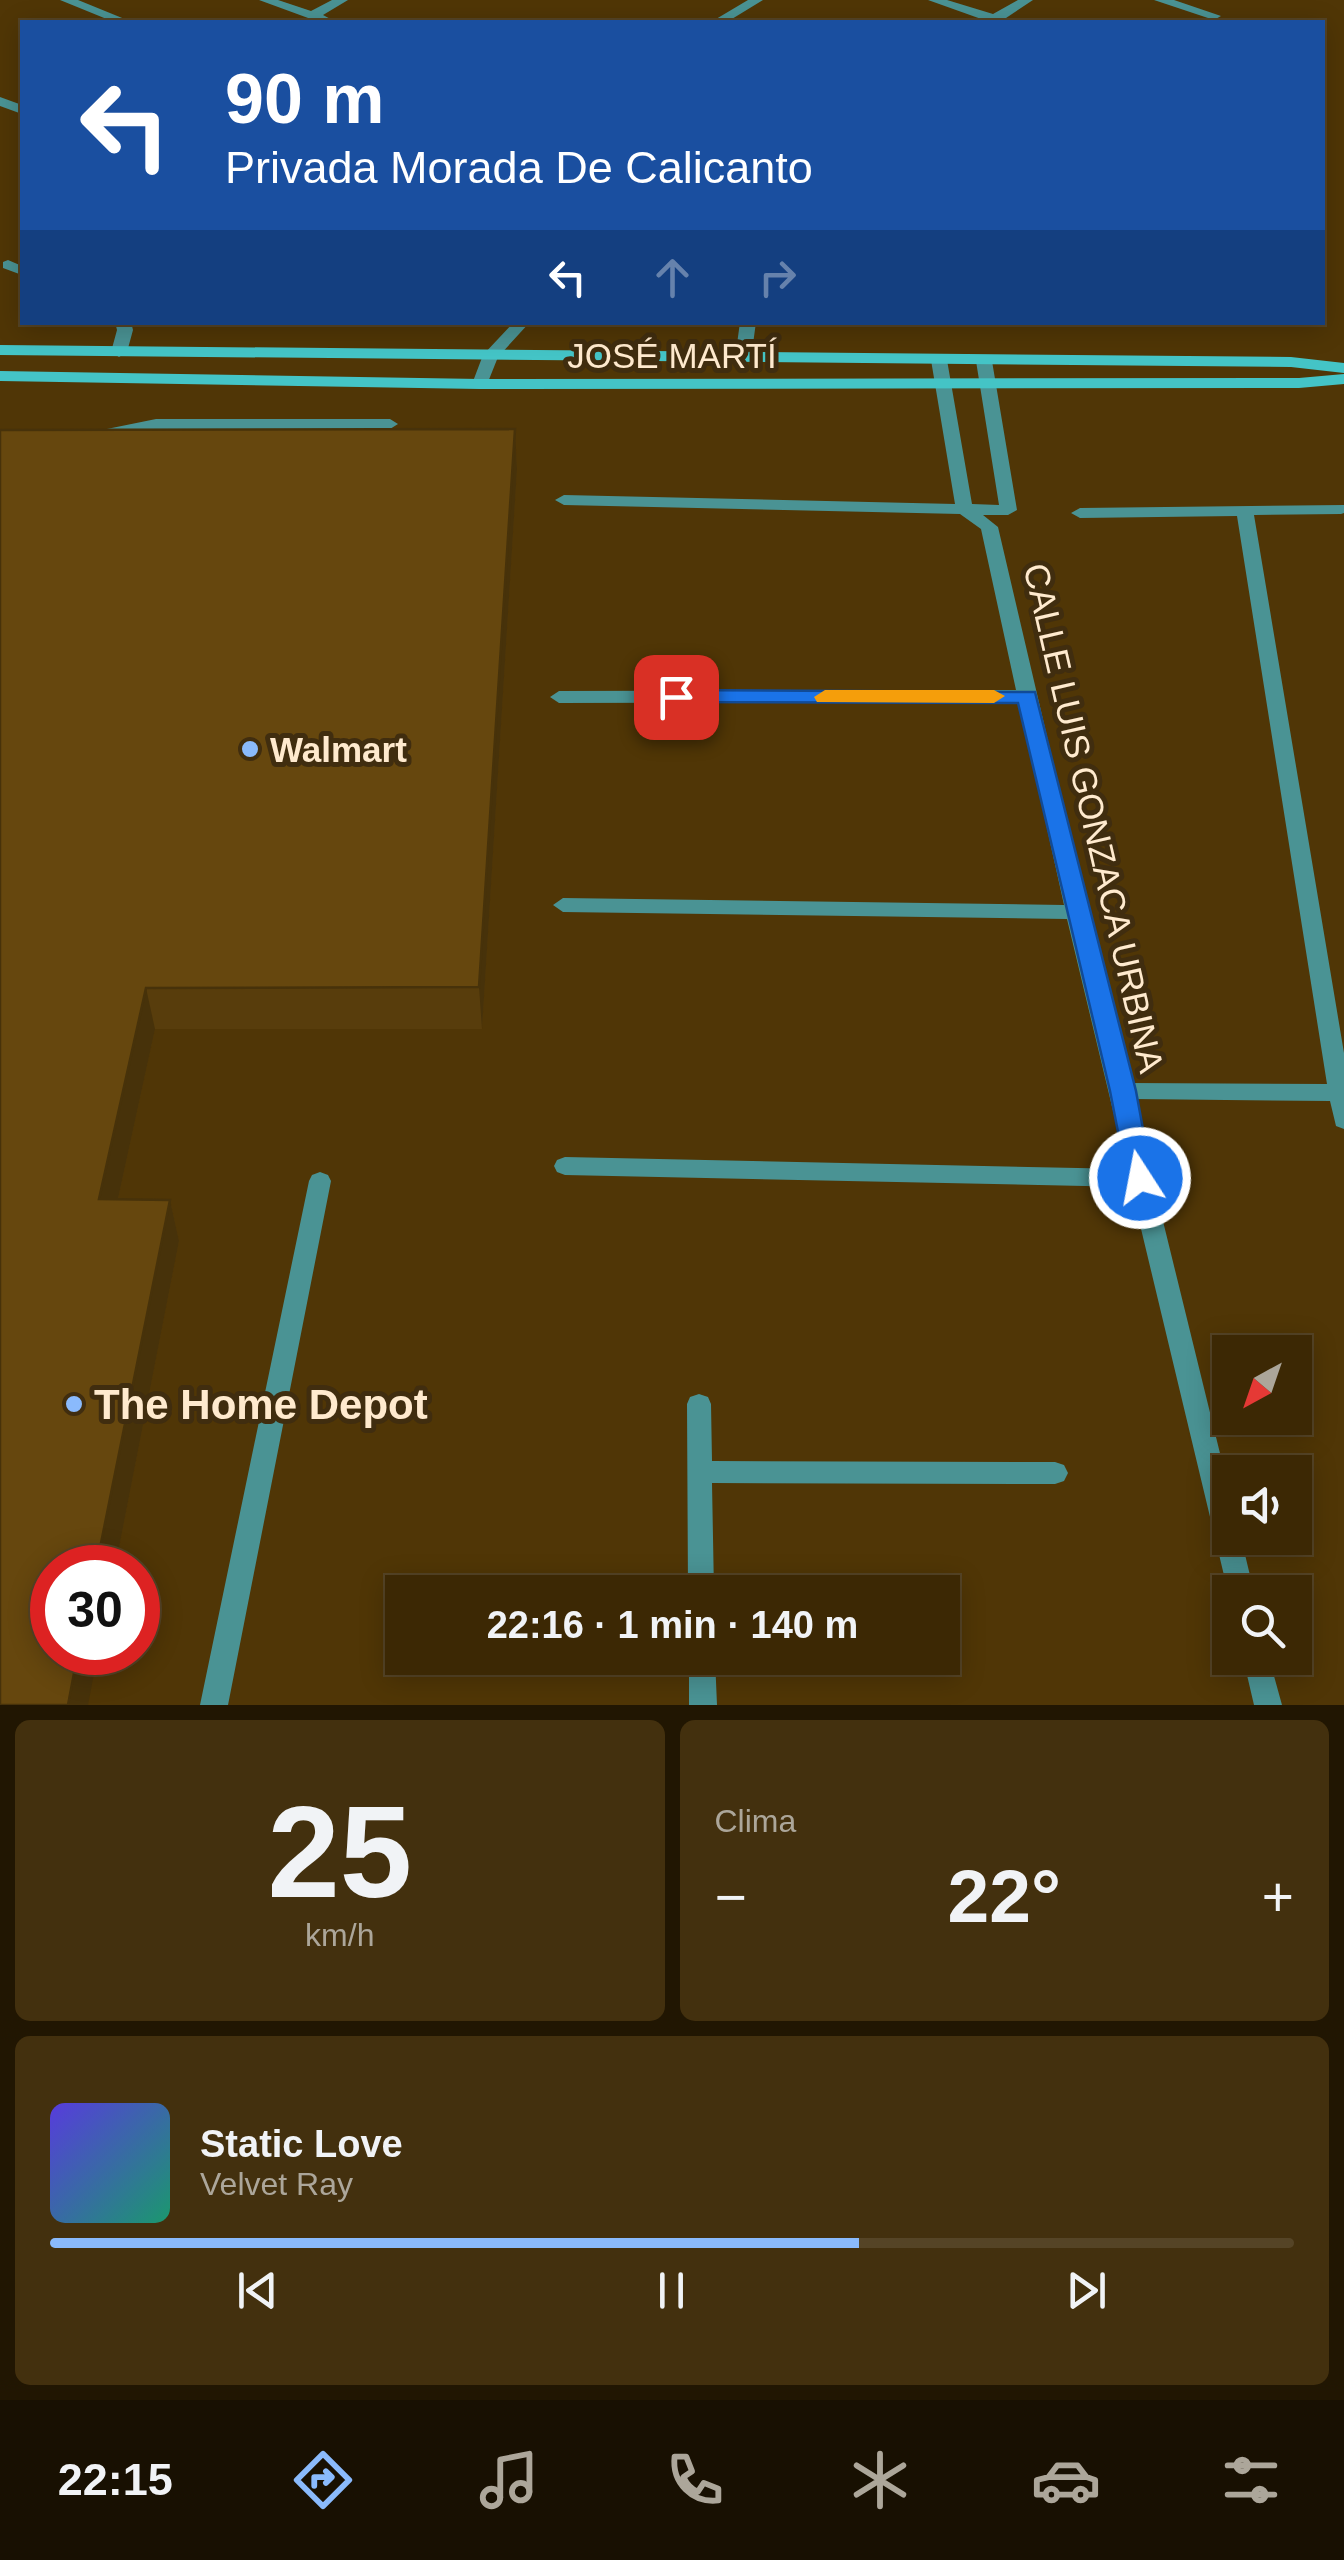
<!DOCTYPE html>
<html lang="es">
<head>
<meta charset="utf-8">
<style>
  body { margin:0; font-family:Helvetica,sans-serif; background:#43300e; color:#f1f3f6; height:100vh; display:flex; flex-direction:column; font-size:38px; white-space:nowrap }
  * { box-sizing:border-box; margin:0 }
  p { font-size:32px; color:#aca69a }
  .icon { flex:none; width:55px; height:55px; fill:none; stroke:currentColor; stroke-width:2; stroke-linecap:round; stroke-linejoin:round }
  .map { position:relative; height:1705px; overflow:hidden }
  .sheet { display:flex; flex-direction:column; gap:15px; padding:15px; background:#211602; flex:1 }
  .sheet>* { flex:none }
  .banner { position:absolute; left:20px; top:20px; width:1305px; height:305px; border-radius:0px; box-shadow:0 5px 25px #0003,0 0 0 2px #554426; background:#1a4fa0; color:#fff; overflow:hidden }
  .needle { width:65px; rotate:220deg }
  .fabs { position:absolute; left:1212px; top:1335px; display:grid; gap:20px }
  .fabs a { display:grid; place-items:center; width:100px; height:100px; border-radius:0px; background:#3c2804; box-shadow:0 5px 25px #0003,0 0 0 2px #554426; font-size:50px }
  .speed { position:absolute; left:30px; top:1545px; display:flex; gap:20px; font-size:50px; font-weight:700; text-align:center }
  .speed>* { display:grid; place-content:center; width:130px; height:130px; border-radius:50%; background:#3c2804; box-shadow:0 5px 25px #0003,0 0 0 2px #554426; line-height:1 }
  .speed .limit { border:15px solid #d22; background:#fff; color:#111 }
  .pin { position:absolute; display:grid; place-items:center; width:85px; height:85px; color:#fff; margin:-42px; border-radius:20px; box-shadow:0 5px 15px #0006 }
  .me { position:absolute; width:110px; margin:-55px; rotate:349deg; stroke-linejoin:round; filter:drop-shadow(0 0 8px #0008) }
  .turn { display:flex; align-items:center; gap:35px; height:210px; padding:0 40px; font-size:45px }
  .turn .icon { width:130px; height:130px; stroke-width:2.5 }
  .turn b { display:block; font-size:70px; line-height:85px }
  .lanes { display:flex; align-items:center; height:95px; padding:0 40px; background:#0003; justify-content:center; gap:50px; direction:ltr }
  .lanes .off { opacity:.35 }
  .big { font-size:75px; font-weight:700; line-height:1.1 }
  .sheet .tile { flex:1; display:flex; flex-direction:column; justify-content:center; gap:15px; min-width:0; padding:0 35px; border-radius:15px; background:#43300e }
  .sheet .dial { align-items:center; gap:0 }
  .dial b { font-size:130px; line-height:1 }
  .song { display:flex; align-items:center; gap:30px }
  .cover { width:120px; height:120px; border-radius:15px; background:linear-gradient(135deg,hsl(250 70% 55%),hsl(160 70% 35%)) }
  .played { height:10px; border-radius:5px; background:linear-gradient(90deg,#8abafc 65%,#554426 65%) }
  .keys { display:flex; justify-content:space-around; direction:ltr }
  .heat { display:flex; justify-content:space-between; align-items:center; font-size:55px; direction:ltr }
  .sheet .tiles { flex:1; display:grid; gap:15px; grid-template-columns:1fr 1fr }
  .tile:last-child { grid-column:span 2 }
  .trip { position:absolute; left:385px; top:1575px; width:575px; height:100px; border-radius:0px; background:#3c2804; box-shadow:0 5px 25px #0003,0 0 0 2px #554426; font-weight:700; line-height:100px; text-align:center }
  .tabs { display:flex; height:160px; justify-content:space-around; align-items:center; background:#181002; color:#aca69a }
  .tabs .icon { width:70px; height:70px }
  .tabs .active { color:#8abafc }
  .tabs b { font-size:45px; color:#f1f3f6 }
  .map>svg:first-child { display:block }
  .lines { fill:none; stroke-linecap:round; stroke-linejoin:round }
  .service { fill:#4a9394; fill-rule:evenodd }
  .minor { fill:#4a9394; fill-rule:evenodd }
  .secondary { fill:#44c4c6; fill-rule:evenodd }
  .wall { fill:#583d0c }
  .shaded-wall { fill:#47320a }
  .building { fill:#66470e; stroke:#47320a; stroke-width:2.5 }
  .route { fill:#1a73e8; stroke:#114b97; stroke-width:2.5 }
  .slow { fill:#f59e0b }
  .poi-dot { fill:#8abafc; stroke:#402d0f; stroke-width:4 }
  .labels { text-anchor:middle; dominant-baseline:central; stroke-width:10; stroke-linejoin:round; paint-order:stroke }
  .street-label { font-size:35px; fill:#ffeace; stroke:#402d0f }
  .poi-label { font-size:35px; font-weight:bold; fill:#ffeace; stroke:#402d0f; text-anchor:start }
  .near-poi-label { font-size:42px; font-weight:bold; fill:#ffeace; stroke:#402d0f; text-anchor:start }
</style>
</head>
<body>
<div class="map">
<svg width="1344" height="1705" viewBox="0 0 1344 1705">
  <rect width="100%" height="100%" fill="#503606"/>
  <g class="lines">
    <path class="service" d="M 156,419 L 390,419 L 398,424 L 390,429 L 156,429 L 103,440 L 95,435 L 97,431 Z
      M 320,1172 L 328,1175 L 331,1181 L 228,1705 L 200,1705 L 309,1181 L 312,1175 Z"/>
    <path class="minor" d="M 60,0 L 78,0 L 132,22 L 114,22 Z
      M 259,0 L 278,0 L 311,11 L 332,0 L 348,0 L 323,15 L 336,22 L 319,22 Z
      M 748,0 L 763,0 L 727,22 L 711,22 Z
      M 928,0 L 947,0 L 993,14 L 1018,0 L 1033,0 L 1000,22 L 983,22 L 984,20 Z
      M 1154,0 L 1174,0 L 1221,16 L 1214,20 Z
      M 0,97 L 22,105 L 22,114 L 0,106 Z
      M 8,260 L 22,266 L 22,275 L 3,268 L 3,262 Z
      M 115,322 L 131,322 L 133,330 L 127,352 L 119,357 L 111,352 L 117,330 Z
      M 514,322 L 530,322 L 498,357 L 486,387 L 474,387 L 472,384 L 483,355 Z
      M 740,322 L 756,322 L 751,359 L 743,364 L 735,359 Z
      M 939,355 L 947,360 L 972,504 L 999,505 L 976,361 L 984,356 L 992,361 L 1017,510 L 1008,515 L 983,515 L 998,527 L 1128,1083 L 1327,1084 L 1237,516 L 1080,518 L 1071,513 L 1080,508 L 1344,505 L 1344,513 L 1341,514 L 1254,515 L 1344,1053 L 1344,1129 L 1336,1126 L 1330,1101 L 1133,1099 L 1230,1494 L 1230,1538 L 1241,1538 L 1254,1592 L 1230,1592 L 1230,1597 L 1228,1592 L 1131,1187 L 565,1175 L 557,1172 L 554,1166 L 557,1160 L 565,1157 L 1127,1169 L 1067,919 L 563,912 L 553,905 L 563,898 L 1064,905 L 1019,702 L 559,703 L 550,697 L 559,691 L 1016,690 L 981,529 L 960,514 L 564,505 L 555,500 L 564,495 L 955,504 L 931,360 Z
      M 699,1394 L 708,1397 L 711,1404 L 712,1461 L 1055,1462 L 1064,1465 L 1068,1473 L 1064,1481 L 1055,1484 L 712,1483 L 714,1592 L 688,1592 L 687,1404 L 690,1397 Z
      M 689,1658 L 715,1658 L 717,1705 L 689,1705 Z
      M 1243,1658 L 1269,1658 L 1282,1705 L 1254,1705 Z"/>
    <path class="secondary" d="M 0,345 L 1291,357 L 1344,363 L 1344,373 L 1291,367 L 0,355 Z
      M 0,371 L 480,379 L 1299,378 L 1344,374 L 1344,384 L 1299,388 L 480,389 L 0,381 Z"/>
  </g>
  <path class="wall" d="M 515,429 L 517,469 L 482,1029 L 155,1029 L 118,1199 L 170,1200 L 179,1241 L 115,1568 L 52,1568 L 0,430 Z"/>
  <path class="shaded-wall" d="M 515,429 L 517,469 L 482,1029 L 479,987 Z
    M 146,988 L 155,1029 L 109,1240 L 99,1199 Z
    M 170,1200 L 179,1241 L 115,1568 L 96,1568 Z
    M 78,1652 L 98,1652 L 88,1705 L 68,1705 Z"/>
  <path class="building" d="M 515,429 L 479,987 L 146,988 L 99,1199 L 170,1200 L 96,1568 L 52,1568 L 52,1652 L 78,1652 L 68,1705 L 0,1705 L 0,430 Z"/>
  <path class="route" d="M 676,690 L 1035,692 L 1136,1091 L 1152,1178 L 1149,1185 L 1130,1185 L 1127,1178 L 1110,1091 L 1018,703 L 669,702 L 666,697 Z"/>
  <path class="slow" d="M 825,690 L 994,690 L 1005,696 L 994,703 L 817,702 L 814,697 Z"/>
  <g class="poi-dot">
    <circle cx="250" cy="749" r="10"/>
    <circle cx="74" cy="1404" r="10"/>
  </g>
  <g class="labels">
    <g class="street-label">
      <text x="672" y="355">JOSÉ MARTÍ</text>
      <text transform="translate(1094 818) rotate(77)">CALLE LUIS GONZACA URBINA</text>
    </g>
    <g class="poi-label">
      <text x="270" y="749">Walmart</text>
    </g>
    <g class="near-poi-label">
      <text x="94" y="1404">The Home Depot</text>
    </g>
  </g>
</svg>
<div class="fabs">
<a><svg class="needle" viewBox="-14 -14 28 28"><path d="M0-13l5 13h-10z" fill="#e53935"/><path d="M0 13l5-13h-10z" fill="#aca69a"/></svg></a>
<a><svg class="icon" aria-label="sound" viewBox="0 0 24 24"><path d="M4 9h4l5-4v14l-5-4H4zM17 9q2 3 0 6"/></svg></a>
<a><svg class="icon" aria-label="search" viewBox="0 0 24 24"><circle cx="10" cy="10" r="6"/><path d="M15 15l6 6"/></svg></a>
</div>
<div class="speed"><div class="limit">30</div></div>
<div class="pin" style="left:676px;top:697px;background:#d93025"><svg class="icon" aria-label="arrive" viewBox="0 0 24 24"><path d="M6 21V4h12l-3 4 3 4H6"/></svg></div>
<svg class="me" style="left:1140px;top:1178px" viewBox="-20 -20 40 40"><circle r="17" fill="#1a73e8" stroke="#fff" stroke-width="3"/><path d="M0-11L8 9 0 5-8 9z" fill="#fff"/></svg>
<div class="trip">22:16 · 1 min · 140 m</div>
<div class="banner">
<div class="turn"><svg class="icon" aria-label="left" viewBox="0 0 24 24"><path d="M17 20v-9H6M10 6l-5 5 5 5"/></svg><div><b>90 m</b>Privada Morada De Calicanto</div></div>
<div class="lanes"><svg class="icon" aria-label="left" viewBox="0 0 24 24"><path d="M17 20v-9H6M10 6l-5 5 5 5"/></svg><svg class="icon off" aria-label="ahead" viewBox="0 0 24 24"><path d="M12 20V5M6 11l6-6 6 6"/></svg><svg class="icon off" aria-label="right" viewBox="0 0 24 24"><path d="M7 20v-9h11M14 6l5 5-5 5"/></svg></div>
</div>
</div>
<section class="sheet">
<div class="tiles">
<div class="tile dial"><b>25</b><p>km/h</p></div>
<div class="tile"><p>Clima</p>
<div class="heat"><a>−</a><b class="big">22°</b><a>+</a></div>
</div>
<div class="tile">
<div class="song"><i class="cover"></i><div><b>Static Love</b><p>Velvet Ray</p></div></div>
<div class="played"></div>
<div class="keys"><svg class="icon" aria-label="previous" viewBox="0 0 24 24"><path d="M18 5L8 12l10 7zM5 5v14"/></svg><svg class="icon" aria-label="pause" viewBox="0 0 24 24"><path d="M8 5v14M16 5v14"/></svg><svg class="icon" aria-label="next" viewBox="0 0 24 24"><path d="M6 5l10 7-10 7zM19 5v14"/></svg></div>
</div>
</div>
</section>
<nav class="tabs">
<b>22:15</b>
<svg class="icon active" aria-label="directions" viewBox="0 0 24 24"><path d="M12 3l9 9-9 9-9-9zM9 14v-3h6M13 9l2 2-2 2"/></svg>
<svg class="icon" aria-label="music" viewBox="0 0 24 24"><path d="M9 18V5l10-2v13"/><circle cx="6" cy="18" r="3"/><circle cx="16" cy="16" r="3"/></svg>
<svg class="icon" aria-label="phone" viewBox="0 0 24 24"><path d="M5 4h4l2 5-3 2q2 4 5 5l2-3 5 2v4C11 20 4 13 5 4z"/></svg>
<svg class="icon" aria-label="climate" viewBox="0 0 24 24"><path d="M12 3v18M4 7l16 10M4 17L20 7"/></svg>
<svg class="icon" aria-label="car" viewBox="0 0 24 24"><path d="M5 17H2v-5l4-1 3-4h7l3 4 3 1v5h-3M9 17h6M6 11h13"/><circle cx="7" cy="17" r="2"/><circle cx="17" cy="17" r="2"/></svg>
<svg class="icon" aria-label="filters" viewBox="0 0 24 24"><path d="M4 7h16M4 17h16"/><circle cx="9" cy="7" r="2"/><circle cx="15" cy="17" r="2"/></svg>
</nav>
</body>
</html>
